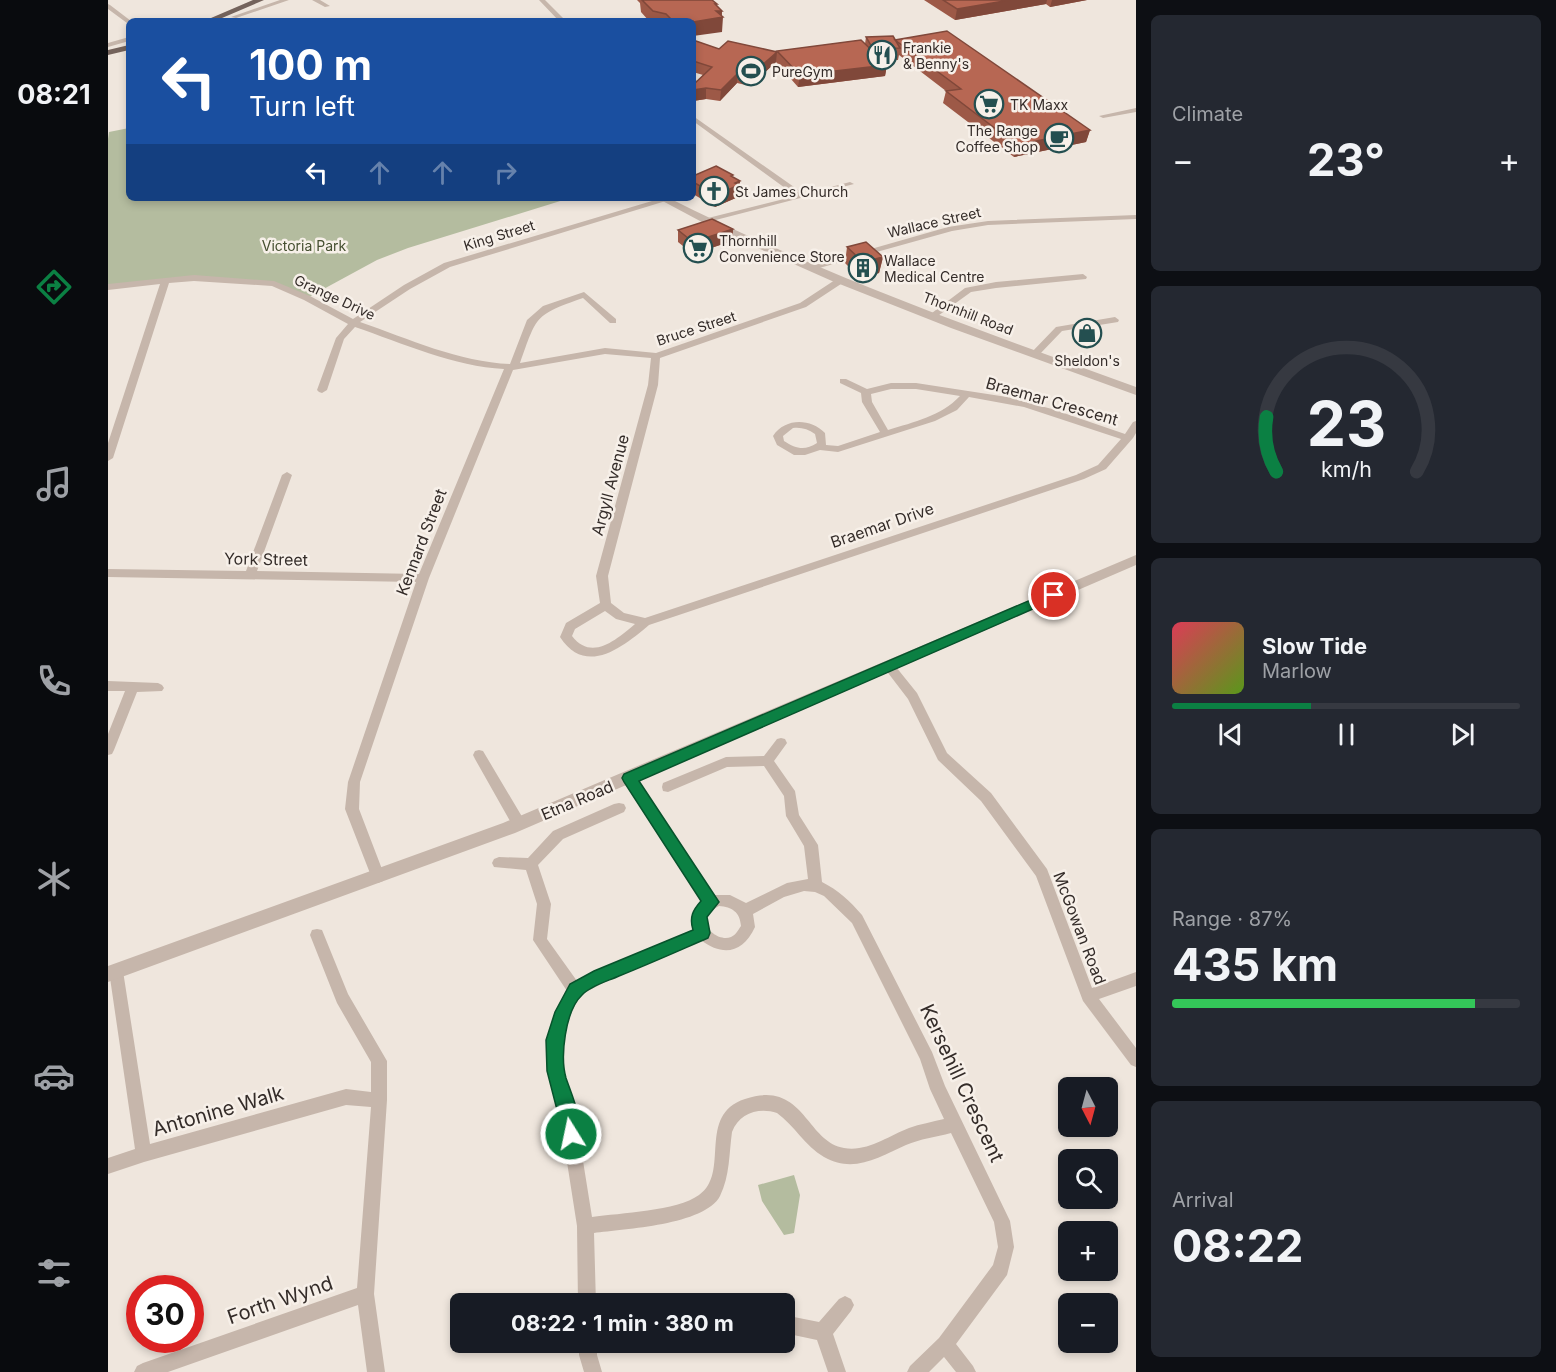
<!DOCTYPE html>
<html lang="en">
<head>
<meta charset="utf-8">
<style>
  body { margin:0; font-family:Inter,sans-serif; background:#242831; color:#f1f3f6; height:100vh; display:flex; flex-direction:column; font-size:22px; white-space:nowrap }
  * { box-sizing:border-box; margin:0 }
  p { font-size:20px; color:#9ea1a6 }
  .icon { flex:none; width:33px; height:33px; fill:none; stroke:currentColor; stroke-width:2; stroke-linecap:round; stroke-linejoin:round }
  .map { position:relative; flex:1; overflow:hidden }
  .side { display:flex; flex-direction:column; gap:15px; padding:15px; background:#0d0f14; width:420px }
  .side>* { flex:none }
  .top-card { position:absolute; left:18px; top:18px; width:570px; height:183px; border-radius:9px; box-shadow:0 3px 9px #0003; background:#1a4fa0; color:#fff; overflow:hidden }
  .needle { width:39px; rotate:174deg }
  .tools { position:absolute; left:950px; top:1077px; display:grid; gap:12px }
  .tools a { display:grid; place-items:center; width:60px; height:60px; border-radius:9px; background:#171b24; box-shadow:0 3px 9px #0003; font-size:30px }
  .speed { position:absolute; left:18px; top:1275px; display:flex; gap:12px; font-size:30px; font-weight:700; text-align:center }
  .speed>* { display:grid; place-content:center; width:78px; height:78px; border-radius:50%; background:#171b24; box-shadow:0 3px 9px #0003; line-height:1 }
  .speed .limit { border:9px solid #d22; background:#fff; color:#111 }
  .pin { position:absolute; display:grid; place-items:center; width:51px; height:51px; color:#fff; margin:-26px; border:3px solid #fff; border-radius:50%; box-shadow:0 2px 6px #0007 }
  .me { position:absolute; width:66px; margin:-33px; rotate:350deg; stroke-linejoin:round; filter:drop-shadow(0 0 4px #0008) }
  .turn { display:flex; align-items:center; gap:21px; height:126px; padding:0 24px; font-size:27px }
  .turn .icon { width:78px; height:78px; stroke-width:2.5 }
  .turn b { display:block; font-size:42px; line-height:51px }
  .lanes { display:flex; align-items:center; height:57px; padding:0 24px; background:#0003; justify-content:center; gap:30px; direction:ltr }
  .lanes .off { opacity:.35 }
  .big { font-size:45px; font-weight:700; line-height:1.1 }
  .side .tile { flex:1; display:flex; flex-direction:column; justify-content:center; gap:9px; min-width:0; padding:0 21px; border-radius:9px; background:#242831 }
  .side .dial { align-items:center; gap:0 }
  .dial svg { height:156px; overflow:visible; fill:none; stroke:#363941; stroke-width:7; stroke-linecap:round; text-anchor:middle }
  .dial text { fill:#f1f3f6; stroke:none }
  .song { display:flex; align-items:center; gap:18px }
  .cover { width:72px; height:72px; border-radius:9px; background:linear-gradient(135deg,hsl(350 70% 55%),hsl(90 70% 35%)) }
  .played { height:6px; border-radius:3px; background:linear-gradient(90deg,#0b8043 40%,#363941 40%) }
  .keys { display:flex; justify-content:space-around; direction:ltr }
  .heat { display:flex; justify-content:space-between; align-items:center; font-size:33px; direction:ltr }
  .charge { height:9px; border-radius:4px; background:linear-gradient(90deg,#34c759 87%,#363941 0) }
  .trip { position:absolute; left:342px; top:1293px; width:345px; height:60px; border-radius:9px; background:#171b24; box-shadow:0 3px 9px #0003; font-weight:700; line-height:60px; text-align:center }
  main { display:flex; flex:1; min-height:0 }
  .menu { display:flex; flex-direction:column; width:108px; justify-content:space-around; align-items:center; background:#090b0e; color:#9ea1a6 }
  .menu .icon { width:42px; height:42px }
  .menu .current { color:#0b8043 }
  .menu b { font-size:27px; color:#f1f3f6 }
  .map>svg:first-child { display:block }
  .green { fill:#b4bc9f }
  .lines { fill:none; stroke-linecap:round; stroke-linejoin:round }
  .minor { fill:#c6b6ab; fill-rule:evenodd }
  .tertiary { fill:#c6b6ab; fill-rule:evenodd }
  .primary { fill:#74635c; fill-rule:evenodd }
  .wall { fill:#9d5947 }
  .shaded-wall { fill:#80483a }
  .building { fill:#b76753; stroke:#80483a; stroke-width:1.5 }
  .route { fill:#0b8043; stroke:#07532c; stroke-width:1.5 }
  .labels { text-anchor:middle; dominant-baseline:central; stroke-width:5; stroke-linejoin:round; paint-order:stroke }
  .far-poi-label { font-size:14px; fill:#342c29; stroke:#f7f0e9; text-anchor:start }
  .far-street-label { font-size:14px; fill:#342c29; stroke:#f7f0e9 }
  .far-park-label { font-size:14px; fill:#454f30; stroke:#f7f0e9 }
  .street-label { font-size:16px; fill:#342c29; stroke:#f7f0e9 }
  .near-street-label { font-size:20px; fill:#342c29; stroke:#f7f0e9 }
</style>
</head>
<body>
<main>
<nav class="menu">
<b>08:21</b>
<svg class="icon current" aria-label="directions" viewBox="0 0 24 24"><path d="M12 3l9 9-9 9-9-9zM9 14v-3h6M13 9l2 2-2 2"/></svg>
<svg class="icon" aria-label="music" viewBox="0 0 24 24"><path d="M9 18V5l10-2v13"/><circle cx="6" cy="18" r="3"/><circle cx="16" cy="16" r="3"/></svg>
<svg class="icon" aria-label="phone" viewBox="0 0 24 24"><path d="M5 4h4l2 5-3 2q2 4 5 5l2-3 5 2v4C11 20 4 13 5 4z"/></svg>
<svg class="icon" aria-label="climate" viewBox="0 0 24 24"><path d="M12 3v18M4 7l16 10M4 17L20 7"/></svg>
<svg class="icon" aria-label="car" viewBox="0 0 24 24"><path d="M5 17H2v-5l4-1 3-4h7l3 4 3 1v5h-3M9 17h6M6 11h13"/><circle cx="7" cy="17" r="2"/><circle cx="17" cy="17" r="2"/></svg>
<svg class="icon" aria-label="filters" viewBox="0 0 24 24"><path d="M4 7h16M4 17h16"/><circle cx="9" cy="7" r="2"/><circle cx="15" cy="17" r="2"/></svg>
</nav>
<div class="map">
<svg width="1028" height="1372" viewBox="0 0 1028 1372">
  <rect width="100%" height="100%" fill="#efe6dd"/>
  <path class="green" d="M 21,128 L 21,198 L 462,198 L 300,248 L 269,260 L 199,298 L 166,284 L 86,278 L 0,287 L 0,139 L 1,132 Z
    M 686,1175 L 692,1195 L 686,1233 L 676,1235 L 654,1201 L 650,1185 Z"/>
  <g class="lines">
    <path class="minor" d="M 172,0 L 181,0 L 128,18 L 123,17 Z
      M 204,0 L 212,0 L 222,6 L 217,7 Z
      M 431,0 L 437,0 L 458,21 L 451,21 Z
      M 0,4 L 2,5 L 23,21 L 19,23 L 0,9 Z
      M 21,37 L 21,41 L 0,47 L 0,43 Z
      M 585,79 L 591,81 L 585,86 Z
      M 1028,108 L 1028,112 L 995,118 L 991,116 Z
      M 585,116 L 696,194 L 742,182 L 746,184 L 596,223 L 596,219 L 688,196 L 585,121 Z
      M 554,198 L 561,200 L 342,267 L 302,289 L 252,322 C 301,339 351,362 402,364 L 419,320 L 435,306 L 476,292 L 508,319 L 508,323 L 502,323 L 475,298 C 426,315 429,316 412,363 L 497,348 L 548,353 L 692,303 L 730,278 L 736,278 L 736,282 L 698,307 L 552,358 L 550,385 L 500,576 L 503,603 L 516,613 L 537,618 L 968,475 L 990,465 L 1013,439 L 916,407 L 861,397 L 849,410 L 827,421 L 730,452 L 712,450 L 697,455 L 686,455 L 669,445 L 665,436 C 677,418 702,418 717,433 L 718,445 L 730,446 L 772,432 L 754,402 L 753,393 L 732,383 L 732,379 L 738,379 L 759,389 L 783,383 L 808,383 L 899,397 L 944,409 L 1017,434 L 1025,422 L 1028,421 L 1028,433 L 1025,438 L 998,469 L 976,479 L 541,625 C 515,647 478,677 452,637 L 458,623 L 492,603 L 488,576 L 540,385 L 543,358 L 497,354 L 405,370 L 321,578 L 252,782 L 251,809 L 277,877 L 275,881 L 270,883 L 265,881 L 237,809 L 240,782 L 308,582 L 0,577 L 0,569 L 138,571 L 174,475 L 179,472 L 184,475 L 149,571 L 311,574 L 396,369 C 347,367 294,343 247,327 L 236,339 L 219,390 L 214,393 L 211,392 L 209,390 L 228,338 L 240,324 L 196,300 L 164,286 L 86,281 L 61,283 L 5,458 L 0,461 L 0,443 L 52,284 L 0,290 L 0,284 L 86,275 L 166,281 L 202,296 L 245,319 L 296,285 L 336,263 ZM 783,389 L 808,389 L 852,396 C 833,416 806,422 780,430 L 764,402 L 763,394 ZM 685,428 C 693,427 700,429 707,434 L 709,443 C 697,451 688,449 676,441 L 675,436 ZM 497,611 L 508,619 L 527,624 C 509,639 484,662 464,636 L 467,629 Z
      M 1028,215 L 1028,219 L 880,225 L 844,231 L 704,270 L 700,267 L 840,227 L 880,221 Z
      M 975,274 L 979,277 L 978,279 L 888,288 L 863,292 L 827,318 L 820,316 L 857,288 L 888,282 Z
      M 1007,317 L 1011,320 L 1010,322 L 954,331 L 930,356 L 924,356 L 922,354 L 948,327 Z
      M 780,661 L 784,662 L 809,693 L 839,753 L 883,793 L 939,869 L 984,988 L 1028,972 L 1028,986 L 991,999 L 1028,1048 L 1028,1067 L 1023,1065 L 975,1001 L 928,876 L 873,801 L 830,760 L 800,699 L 774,665 Z
      M 0,681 L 50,683 L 54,685 L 56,688 L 54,691 L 29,692 L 6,750 L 4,754 L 0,755 L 0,734 L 17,691 L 0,691 Z
      M 673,738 L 677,739 L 679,743 L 666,761 L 687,791 L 691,815 L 710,845 L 714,882 C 730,890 742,901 754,915 L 824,1052 L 837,1086 L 902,1221 L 906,1247 L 899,1275 L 848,1344 L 865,1366 L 868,1372 L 848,1372 L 836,1357 L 821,1372 L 799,1372 L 802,1366 L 831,1338 L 885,1265 L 890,1247 L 886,1222 L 843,1133 C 828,1137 812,1139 798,1145 C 771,1157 746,1174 716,1157 C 697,1146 686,1125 669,1113 C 651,1107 631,1113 624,1132 C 621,1153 622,1176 612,1196 C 597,1225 516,1229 486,1233 L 488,1304 L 470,1304 L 469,1226 L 451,1111 L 439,1071 L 438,1040 L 459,991 L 425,940 L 429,904 L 418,870 L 386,867 L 384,863 L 386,859 L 391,857 L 420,858 L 445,831 L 506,804 L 511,803 L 516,804 L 518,808 L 516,812 L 455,839 L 430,865 L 443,904 L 439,939 L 469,981 L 586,930 C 583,919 584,907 595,901 L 516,782 L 515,778 L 516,774 L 521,773 L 526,774 L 606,895 L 622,895 L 638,903 L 679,883 L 700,879 L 696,846 L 678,816 L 676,796 L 656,766 L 619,767 L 560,792 L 555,791 L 554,787 L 555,783 L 618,757 L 656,756 L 669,739 ZM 696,891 L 707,892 L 716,896 L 744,923 L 812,1059 L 822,1089 L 836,1119 C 824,1122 812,1124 801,1128 C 780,1136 760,1152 736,1148 C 698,1142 696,1079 637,1099 C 588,1115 623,1173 591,1195 C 569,1211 512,1213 484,1217 L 467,1111 L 455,1071 L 454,1040 L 463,1014 L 472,995 L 497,982 L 593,940 C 615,957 635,953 647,927 L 645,914 L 676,897 ZM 611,906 C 624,907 632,912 633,926 C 630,930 628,935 623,937 C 609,943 583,921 611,906 Z
      M 371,750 L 375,751 L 416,820 L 418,824 L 416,828 L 411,830 L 406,828 L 367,759 L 365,755 L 367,751 Z
      M 209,929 L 214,930 L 240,994 L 279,1061 L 279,1100 L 266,1294 L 277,1372 L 259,1372 L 250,1305 L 60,1372 L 26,1372 L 29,1366 L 35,1363 L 249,1288 L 263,1107 L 238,1105 L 36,1162 L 0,1174 L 0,1158 L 27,1149 L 1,971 L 3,966 L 8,964 L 13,966 L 15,971 L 42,1144 L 238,1089 L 263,1092 L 263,1062 L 229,1003 L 202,935 L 204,930 Z
      M 737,1296 L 743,1299 L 746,1305 L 743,1311 L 725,1334 L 738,1372 L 720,1372 L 709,1340 L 676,1333 L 676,1315 L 711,1322 L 731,1299 Z
      M 471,1342 L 489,1342 L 489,1355 L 494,1372 L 476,1372 L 471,1355 Z"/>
    <path class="tertiary" d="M 549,198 L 561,198 C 712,274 870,330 1028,387 L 1028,395 L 843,328 L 724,281 L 607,229 Z
      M 1028,555 L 1028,565 L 407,833 L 0,982 L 0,966 L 395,823 Z"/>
    <path class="primary" d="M 145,0 L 156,0 L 107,21 L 96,21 Z
      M 21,45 L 21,50 L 0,55 L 0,50 Z"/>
  </g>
  <path class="wall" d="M 529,0 L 604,0 L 614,11 L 614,32 L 585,21 L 541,21 L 533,12 L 532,3 Z
    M 816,0 L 979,0 L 942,7 L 938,4 L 847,20 Z
    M 758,37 L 787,40 L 982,130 L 978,142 L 906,157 L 835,103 L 838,91 L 791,55 L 790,60 L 774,60 L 779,65 L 777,76 L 690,87 L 668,62 L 642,86 L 629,83 L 612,101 L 598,99 L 585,101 L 585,85 L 595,75 L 585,72 L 585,40 L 611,49 L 669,52 L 757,44 Z
    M 585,176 L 632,181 L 630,197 L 607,207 L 585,194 Z
    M 625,229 L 624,241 L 585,254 L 570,242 L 570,230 Z
    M 739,247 L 775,257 L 771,273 L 752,278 L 737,263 Z"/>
  <path class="shaded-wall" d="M 902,0 L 939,0 L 938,4 L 847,20 L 849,9 Z
    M 944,0 L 979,0 L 942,7 Z
    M 608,11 L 614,11 L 613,18 L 615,17 L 614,32 L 585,36 L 585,22 Z
    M 669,52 L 668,62 L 642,86 L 642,76 Z
    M 779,65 L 777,76 L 690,87 L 692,75 Z
    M 630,73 L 629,83 L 612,101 L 613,90 Z
    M 598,88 L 598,99 L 585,101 L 585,90 Z
    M 982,130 L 978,142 L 906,157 L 909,145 Z
    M 632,181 L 630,197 L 607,207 L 608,195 Z
    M 625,229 L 624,241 L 585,254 L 585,242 Z
    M 775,257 L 771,273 L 752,278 L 755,262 Z"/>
  <path class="building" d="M 534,0 L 604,0 L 609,4 L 607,4 L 614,11 L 608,11 L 615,17 L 585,22 L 585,21 L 565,21 L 558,14 L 545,11 Z
    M 835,0 L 902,0 L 849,9 Z
    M 839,31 L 982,130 L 909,145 L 838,91 L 853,89 L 787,40 Z
    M 785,36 L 792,48 L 765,49 L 758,37 Z
    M 585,40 L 611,49 L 620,41 L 669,52 L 642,76 L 630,73 L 613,90 L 598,88 L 585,90 L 585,85 L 604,67 L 585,61 Z
    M 753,40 L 779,65 L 692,75 L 669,51 Z
    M 608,166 L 625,175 L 623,176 L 632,181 L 627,183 L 631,185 L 608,195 L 585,182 L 585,176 Z
    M 604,219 L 625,229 L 585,242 L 570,230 Z
    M 758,242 L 775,257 L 755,262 L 739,247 Z"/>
  <path class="route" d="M 946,590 L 950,592 L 952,595 L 950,598 L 531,781 L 611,902 L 599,917 L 602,933 L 600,938 C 570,951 541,964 511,976 C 500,981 482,986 474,995 C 457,1011 452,1057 458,1078 C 464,1096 477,1123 469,1141 L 463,1143 L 457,1141 L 439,1071 L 438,1040 L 447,1012 L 462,984 L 486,971 L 585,930 C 581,917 585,910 593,901 L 516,782 L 514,778 L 516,774 Z"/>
  <defs>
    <g id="restaurant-ring" transform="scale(1.5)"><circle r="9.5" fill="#f7f0e9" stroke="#244f50" stroke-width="1.5"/><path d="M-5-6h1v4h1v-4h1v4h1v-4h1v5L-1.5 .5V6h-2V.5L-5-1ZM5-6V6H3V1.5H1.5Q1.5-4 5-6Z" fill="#244f50"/></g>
    <g id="stadium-ring" transform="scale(1.5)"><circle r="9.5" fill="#f7f0e9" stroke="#244f50" stroke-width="1.5"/><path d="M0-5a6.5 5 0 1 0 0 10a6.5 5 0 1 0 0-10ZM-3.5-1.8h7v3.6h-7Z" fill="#244f50"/></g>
    <g id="supermarket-ring" transform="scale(1.5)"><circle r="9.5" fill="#f7f0e9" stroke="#244f50" stroke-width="1.5"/><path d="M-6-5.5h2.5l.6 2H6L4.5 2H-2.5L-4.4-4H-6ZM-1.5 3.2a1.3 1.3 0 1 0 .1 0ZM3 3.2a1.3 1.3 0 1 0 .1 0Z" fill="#244f50"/></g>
    <g id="cafe-ring" transform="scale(1.5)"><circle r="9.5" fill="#f7f0e9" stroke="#244f50" stroke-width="1.5"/><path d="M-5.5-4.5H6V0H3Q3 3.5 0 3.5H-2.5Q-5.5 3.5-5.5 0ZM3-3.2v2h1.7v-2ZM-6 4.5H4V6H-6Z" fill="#244f50"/></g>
    <g id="church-ring" transform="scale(1.5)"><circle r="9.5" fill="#f7f0e9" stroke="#244f50" stroke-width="1.5"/><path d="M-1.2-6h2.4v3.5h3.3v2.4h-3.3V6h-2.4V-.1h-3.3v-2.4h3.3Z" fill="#244f50"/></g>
    <g id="building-ring" transform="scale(1.5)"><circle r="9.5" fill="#f7f0e9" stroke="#244f50" stroke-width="1.5"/><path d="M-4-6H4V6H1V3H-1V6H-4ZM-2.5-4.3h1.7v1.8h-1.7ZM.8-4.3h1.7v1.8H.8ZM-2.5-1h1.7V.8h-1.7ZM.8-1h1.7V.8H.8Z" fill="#244f50"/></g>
    <g id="shop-ring" transform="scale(1.5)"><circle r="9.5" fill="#f7f0e9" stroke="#244f50" stroke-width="1.5"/><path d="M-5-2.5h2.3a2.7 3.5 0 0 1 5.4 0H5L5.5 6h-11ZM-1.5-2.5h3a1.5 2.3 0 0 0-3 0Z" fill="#244f50"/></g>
  </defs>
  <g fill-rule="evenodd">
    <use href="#restaurant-ring" x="774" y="55"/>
    <use href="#stadium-ring" x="643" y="71"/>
    <use href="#supermarket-ring" x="881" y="104"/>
    <use href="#cafe-ring" x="951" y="138"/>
    <use href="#church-ring" x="606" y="191"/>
    <use href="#supermarket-ring" x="590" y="248"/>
    <use href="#building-ring" x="755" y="268"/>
    <use href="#shop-ring" x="979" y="333"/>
  </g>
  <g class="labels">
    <g class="far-poi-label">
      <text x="795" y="47">Frankie<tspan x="795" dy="16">&amp; Benny's</tspan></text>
      <text x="664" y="71">PureGym</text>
      <text x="902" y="104">TK Maxx</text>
      <text x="930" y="130" text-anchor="end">The Range<tspan x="930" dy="16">Coffee Shop</tspan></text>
      <text x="627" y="191">St James Church</text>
      <text x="611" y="240">Thornhill<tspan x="611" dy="16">Convenience Store</tspan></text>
      <text x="776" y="260">Wallace<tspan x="776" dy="16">Medical Centre</tspan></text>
      <text x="979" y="360" text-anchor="middle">Sheldon's</text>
    </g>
    <g class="far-street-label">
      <text transform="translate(826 222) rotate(-13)">Wallace Street</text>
      <text transform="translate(391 235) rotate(-17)">King Street</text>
      <text transform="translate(227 297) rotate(25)">Grange Drive</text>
      <text transform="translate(860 313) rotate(21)">Thornhill Road</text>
      <text transform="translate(588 328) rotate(-18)">Bruce Street</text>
    </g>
    <g class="far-park-label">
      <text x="196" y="245">Victoria Park</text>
    </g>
    <g class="street-label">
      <text transform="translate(944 401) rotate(16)">Braemar Crescent</text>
      <text transform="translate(502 485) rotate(-75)">Argyll Avenue</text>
      <text transform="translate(774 525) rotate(-19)">Braemar Drive</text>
      <text transform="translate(313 542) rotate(-69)">Kennard Street</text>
      <text transform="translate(158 559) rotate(1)">York Street</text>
      <text transform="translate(469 800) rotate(-23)">Etna Road</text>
      <text transform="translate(972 928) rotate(69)">McGowan Road</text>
    </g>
    <g class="near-street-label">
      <text transform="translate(854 1083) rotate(65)">Kersehill Crescent</text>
      <text transform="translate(110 1111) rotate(-16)">Antonine Walk</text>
      <text transform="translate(172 1300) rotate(-19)">Forth Wynd</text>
    </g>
  </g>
</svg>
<div class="tools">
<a><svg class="needle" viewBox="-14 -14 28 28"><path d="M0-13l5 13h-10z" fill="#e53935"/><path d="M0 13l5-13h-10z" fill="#9ea1a6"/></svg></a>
<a><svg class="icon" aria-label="search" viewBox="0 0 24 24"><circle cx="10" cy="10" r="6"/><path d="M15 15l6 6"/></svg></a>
<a>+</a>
<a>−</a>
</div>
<div class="speed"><div class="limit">30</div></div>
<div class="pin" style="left:946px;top:595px;background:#d93025"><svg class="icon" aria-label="arrive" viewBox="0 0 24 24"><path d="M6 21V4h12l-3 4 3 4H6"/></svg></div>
<svg class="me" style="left:463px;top:1134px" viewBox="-20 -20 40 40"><circle r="17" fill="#0b8043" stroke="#fff" stroke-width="3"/><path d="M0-11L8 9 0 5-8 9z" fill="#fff"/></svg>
<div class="trip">08:22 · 1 min · 380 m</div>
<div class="top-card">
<div class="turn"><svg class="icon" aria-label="left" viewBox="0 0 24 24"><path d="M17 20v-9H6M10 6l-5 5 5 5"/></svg><div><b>100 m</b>Turn left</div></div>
<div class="lanes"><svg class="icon" aria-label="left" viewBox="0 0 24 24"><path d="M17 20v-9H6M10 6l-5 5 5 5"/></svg><svg class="icon off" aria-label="ahead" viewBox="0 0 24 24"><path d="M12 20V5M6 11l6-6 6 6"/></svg><svg class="icon off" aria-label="ahead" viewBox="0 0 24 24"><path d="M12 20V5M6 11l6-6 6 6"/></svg><svg class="icon off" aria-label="right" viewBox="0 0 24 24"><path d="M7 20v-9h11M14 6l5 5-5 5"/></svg></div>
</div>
</div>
<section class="side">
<div class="tile"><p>Climate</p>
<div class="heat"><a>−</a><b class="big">23°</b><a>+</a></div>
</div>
<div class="tile dial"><svg viewBox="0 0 100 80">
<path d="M14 69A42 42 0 1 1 86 69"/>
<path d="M14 69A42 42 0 0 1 9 41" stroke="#0b8043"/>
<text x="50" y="56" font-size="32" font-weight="700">23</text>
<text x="50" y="72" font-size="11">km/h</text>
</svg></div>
<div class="tile">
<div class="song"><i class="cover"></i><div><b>Slow Tide</b><p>Marlow</p></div></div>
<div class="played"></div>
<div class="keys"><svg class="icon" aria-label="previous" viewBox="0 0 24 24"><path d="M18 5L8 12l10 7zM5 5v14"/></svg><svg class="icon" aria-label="pause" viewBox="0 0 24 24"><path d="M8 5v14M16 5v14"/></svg><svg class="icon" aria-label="next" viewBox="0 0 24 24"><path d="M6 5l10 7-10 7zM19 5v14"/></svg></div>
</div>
<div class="tile"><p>Range · 87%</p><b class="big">435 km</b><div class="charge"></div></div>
<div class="tile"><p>Arrival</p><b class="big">08:22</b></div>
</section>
</main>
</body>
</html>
